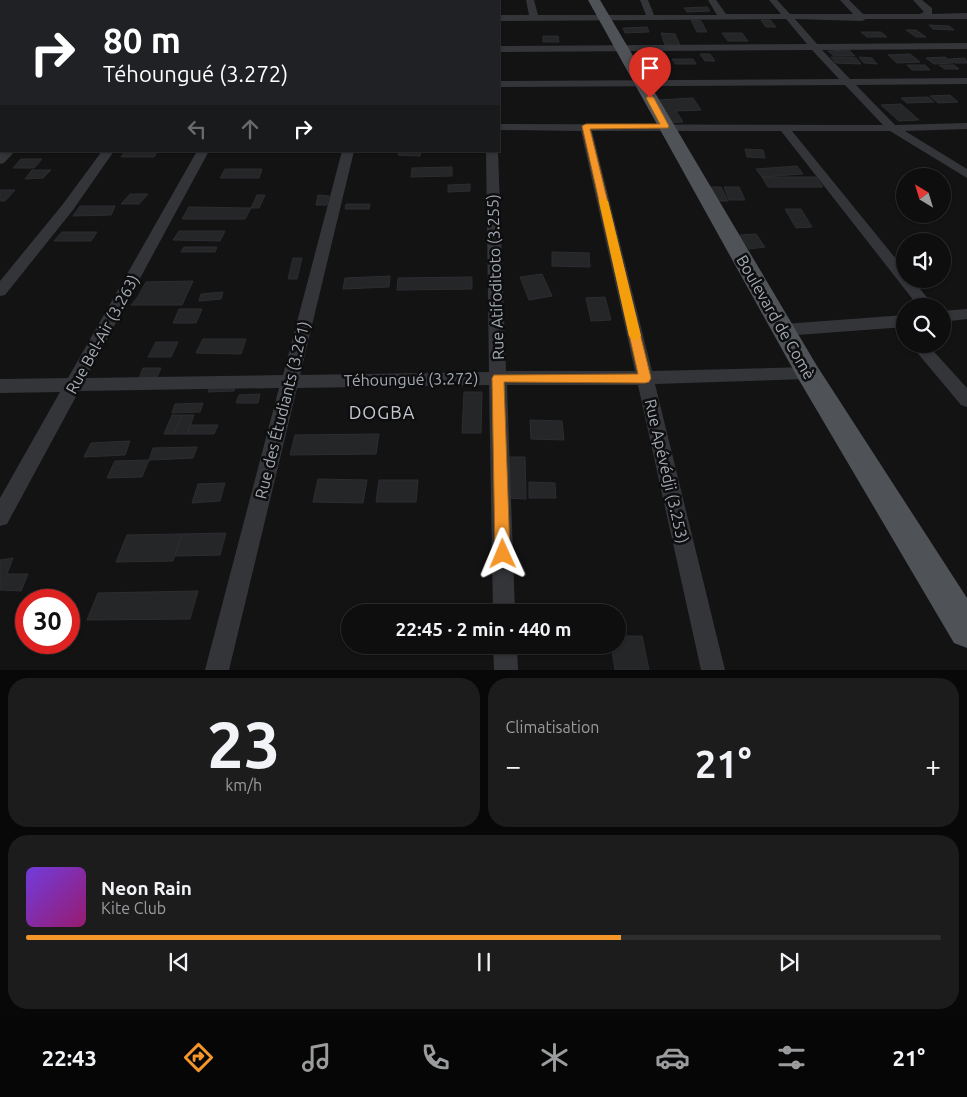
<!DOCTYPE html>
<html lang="fr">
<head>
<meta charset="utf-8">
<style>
  body { margin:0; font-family:Ubuntu,sans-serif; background:#1c1c1d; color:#f1f3f6; height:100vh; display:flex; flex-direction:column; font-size:19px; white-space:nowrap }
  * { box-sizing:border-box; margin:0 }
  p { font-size:16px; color:#9b9c9e }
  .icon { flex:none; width:28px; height:28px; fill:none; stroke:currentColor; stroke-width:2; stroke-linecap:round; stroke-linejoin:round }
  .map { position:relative; height:670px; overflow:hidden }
  .drawer { display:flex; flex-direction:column; gap:8px; padding:8px; background:#080808; flex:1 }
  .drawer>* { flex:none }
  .top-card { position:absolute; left:0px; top:0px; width:500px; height:152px; box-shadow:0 1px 4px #0004,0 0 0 1px #2e2e2f; background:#202124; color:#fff; overflow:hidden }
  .needle { width:32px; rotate:322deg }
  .controls { position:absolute; left:896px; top:168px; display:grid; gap:10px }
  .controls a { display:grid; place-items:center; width:55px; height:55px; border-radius:50%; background:#0e0e0f; box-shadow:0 1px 4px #0004,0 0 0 1px #2e2e2f; font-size:25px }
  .speed { position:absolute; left:15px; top:589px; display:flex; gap:10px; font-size:25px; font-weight:700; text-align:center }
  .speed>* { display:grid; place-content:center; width:65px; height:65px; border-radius:50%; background:#0e0e0f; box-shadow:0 1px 4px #0004,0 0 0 1px #2e2e2f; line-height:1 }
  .speed .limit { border:8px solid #d22; background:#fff; color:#111 }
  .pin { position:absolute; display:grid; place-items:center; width:42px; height:42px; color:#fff; margin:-51px -21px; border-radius:50% 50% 50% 0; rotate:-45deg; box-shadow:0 0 5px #0007 }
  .pin .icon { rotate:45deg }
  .me { position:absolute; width:55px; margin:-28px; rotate:359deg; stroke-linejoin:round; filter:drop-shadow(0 0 4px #0008) }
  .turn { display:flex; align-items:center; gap:18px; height:105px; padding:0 20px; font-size:22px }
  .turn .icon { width:65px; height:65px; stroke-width:2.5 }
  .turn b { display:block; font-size:35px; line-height:42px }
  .lanes { display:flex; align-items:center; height:48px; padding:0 20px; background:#0003; justify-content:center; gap:25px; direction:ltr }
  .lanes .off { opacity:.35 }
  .big { font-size:38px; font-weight:600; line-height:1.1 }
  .drawer .card { flex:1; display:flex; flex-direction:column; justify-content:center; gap:8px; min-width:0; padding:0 18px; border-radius:20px; background:#1c1c1d }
  .drawer .dial { align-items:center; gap:0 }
  .dial b { font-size:65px; line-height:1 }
  .song { display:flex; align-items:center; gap:15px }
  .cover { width:60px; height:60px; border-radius:8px; background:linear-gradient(135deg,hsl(260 70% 55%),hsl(320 70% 35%)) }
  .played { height:5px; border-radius:2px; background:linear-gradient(90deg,#f5962a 65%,#2e2e2f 65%) }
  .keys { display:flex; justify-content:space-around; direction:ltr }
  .heat { display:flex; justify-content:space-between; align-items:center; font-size:28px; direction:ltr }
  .drawer .tiles { flex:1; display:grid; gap:8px; grid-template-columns:1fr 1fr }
  .card:last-child { grid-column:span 2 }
  .trip { position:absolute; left:341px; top:604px; width:285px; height:50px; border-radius:25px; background:#0e0e0f; box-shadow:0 1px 4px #0004,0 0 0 1px #2e2e2f; font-weight:600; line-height:50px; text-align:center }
  .menu { display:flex; height:80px; justify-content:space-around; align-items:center; background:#060606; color:#9b9c9e }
  .menu .icon { width:35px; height:35px }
  .menu .active { color:#f5962a }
  .menu b { font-size:22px; color:#f1f3f6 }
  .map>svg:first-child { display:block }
  .building { fill:#252628; stroke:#2c2d30 }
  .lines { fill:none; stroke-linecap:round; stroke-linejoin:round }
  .street { fill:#333539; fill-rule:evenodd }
  .primary { fill:#4f5358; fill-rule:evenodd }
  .route { fill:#f5962a; stroke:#9f621b }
  .slow { fill:#f59e0b }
  .labels { text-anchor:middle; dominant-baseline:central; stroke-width:5; stroke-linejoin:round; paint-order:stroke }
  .street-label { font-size:16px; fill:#a4abb5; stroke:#0e0e0f }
  .neighbourhood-label { font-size:18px; letter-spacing:1px; fill:#c5cad1; stroke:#0e0e0f }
</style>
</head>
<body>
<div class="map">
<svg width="967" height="670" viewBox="0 0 967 670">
  <rect width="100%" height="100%" fill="#131314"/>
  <path class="building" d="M 707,7 L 710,11 L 687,12 L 684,8 Z
    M 691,20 L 701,21 L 707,32 L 697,32 Z
    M 761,20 L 770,20 L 776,27 L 766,27 Z
    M 929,25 L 949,26 L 954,30 L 933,29 Z
    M 647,27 L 649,32 L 625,33 L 623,28 Z
    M 906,30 L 916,30 L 926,37 L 916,37 Z
    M 861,32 L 881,32 L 887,37 L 867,37 Z
    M 661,33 L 675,34 L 680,45 L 665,45 Z
    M 722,33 L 742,33 L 748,41 L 728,41 Z
    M 543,36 L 558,36 L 559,42 L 543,42 Z
    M 849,50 L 855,56 L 834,56 L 828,51 Z
    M 700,54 L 710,54 L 715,61 L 705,61 Z
    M 910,54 L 920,62 L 897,63 L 888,55 Z
    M 831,57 L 856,58 L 861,64 L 836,63 Z
    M 859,57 L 872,58 L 877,64 L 864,63 Z
    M 945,57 L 953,63 L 934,64 L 926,58 Z
    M 965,58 L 967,63 L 955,63 L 949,59 Z
    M 672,59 L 693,59 L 696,64 L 675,64 Z
    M 907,65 L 925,65 L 930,70 L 912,70 Z
    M 939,65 L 954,65 L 959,69 L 945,69 Z
    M 950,95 L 958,102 L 938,103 L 930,96 Z
    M 928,97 L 934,102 L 907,103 L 901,98 Z
    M 693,98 L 701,110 L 676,111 L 683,122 L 671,123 L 658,100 Z
    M 901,104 L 919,120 L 899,121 L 881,105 Z
    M 745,149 L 763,150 L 765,158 L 747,157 Z
    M 125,151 L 158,151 L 154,157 L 121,157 Z
    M 399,151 L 421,151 L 420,156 L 398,155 Z
    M 21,159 L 42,159 L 34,168 L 13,168 Z
    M 797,166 L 803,174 L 762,177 L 756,169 Z
    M 452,167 L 452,176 L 411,177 L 412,168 Z
    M 225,169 L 262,169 L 259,178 L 220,178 Z
    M 32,170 L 51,170 L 43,178 L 25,179 Z
    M 762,177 L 816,177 L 823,187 L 768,187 Z
    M 470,184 L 470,191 L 448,192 L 448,185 Z
    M 711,187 L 721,187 L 728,201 L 718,201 Z
    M 724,187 L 739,187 L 745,200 L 729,200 Z
    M 0,190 L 15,190 L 5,201 L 0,201 Z
    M 130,194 L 148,194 L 139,204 L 121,204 Z
    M 257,195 L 265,195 L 259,208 L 251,208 Z
    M 318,195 L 329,196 L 327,205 L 316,205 Z
    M 346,204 L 370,204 L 369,209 L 345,209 Z
    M 80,206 L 115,206 L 111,215 L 73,216 Z
    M 189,207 L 251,208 L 245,219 L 182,219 Z
    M 785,209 L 801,209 L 812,227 L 796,228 Z
    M 179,231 L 225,231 L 220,241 L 173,240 Z
    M 62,232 L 97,232 L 91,241 L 54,241 Z
    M 756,234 L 765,247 L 749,249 L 740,235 Z
    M 184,247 L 217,247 L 215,252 L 181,252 Z
    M 552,252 L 589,253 L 590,267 L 552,266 Z
    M 293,258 L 302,258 L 297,279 L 288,279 Z
    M 542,274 L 552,296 L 529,300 L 520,277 Z
    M 390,276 L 389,287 L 343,289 L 345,278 Z
    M 472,277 L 472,289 L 397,290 L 398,278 Z
    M 193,281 L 182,305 L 131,305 L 137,298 L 146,282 Z
    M 223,292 L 221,299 L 199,301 L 201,294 Z
    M 605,297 L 611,320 L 591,321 L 586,298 Z
    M 179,309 L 202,309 L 196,323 L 173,323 Z
    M 203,339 L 246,339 L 241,354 L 196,353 Z
    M 156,342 L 178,342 L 171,357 L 148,357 Z
    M 143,368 L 161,368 L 157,377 L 139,378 Z
    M 211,385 L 236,385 L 234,391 L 208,392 Z
    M 464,392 L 482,392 L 481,433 L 462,433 Z
    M 260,394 L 258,403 L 236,403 L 239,395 Z
    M 203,403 L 200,412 L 172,413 L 175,404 Z
    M 172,415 L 182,415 L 174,434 L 164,434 Z
    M 182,415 L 194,415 L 187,434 L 174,434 Z
    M 530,420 L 562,421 L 564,440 L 531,439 Z
    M 190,425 L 218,425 L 214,434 L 187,434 Z
    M 379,434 L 376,454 L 290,455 L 295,435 Z
    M 130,441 L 125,455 L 84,457 L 91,443 Z
    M 197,447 L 193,458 L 149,460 L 153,448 Z
    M 506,457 L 525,457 L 526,499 L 507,498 Z
    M 149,460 L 142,477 L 107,478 L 115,461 Z
    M 318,479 L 367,480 L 363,503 L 313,502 Z
    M 379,480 L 418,480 L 416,502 L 376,502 Z
    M 529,482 L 555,483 L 556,498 L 529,498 Z
    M 225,483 L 220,501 L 192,503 L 198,484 Z
    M 226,533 L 220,555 L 175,556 L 182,534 Z
    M 182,534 L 173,561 L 116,562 L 127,535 Z
    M 13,558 L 7,574 L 28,574 L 21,591 L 0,590 L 0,560 Z
    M 198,591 L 190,619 L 87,620 L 98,593 Z
    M 618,636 L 642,636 L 649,670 L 615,670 L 611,645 L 618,645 Z"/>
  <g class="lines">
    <path class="street" d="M 452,0 L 460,0 L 460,1 L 452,1 Z
      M 526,0 L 534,0 L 538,15 L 646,15 L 640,0 L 648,0 L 654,15 L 717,15 L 708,0 L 716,0 L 726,14 L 781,14 L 769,0 L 777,0 L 790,14 L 853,14 L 840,0 L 849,0 L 863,14 L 920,14 L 924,12 L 913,0 L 922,0 L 932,8 L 932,14 L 967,13 L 967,19 L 866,19 L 862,21 L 795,19 L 817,44 L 967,43 L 967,49 L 822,50 L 850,79 L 967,78 L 967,84 L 856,85 L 895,125 L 967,123 L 967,129 L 905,131 L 967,169 L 967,178 L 890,131 L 792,131 L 905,270 L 905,279 L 912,279 L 934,306 L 918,306 L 781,131 L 592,131 L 652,371 L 808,367 L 814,368 L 817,373 L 814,378 L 808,379 L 655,384 L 725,670 L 701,670 L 638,385 L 507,385 L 515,612 L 493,612 L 489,385 L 297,388 L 229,670 L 205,670 L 279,388 L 79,391 L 7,524 L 0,526 L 0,498 L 60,392 L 0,393 L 0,379 L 68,378 L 197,151 L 209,151 L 86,378 L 283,375 L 342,151 L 354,151 L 300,375 L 489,372 L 486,151 L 498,151 L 506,371 L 635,371 L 581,131 L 499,130 L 499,124 L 883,125 L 845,85 L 499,87 L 499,81 L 839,79 L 812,50 L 499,52 L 499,46 L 807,44 L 786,19 L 499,21 L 499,15 L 529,15 Z
      M 1,11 L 1,17 L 0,18 L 0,12 Z
      M 0,48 L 1,48 L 1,54 L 0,54 Z
      M 0,84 L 1,84 L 1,90 L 0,90 Z
      M 0,127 L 1,127 L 1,133 L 0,133 Z
      M 2,151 L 15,151 L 4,163 L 0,164 L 0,153 Z
      M 102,151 L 114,151 L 73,210 L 5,295 L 0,296 L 0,281 L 63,204 Z
      M 967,309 L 967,319 L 942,322 L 942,311 Z
      M 905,315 L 905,327 L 784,336 L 778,334 L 776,330 L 778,326 L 784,324 Z
      M 910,344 L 927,344 L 967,388 L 967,407 L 961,405 Z
      M 493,645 L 517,645 L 518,670 L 494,670 Z"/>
    <path class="primary" d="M 588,0 L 600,0 L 817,366 L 967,598 L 967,648 L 954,643 L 799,380 Z"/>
  </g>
  <path class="route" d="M 650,95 L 654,98 L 669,126 L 668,128 L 590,129 L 651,378 L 649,382 L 645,383 L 504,382 L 510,554 L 508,559 L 503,561 L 497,559 L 495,554 L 492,378 L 494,375 L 638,374 L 582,126 L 586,124 L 660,124 L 646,98 Z"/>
  <path class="slow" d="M 600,199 L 603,199 L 608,201 L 641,336 L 635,341 L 629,336 L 599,201 Z"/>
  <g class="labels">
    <g class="street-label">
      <text transform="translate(495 277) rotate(-92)">Rue Atifoditoto (3.255)</text>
      <text transform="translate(776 317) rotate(60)">Boulevard de Comè</text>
      <text transform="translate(102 334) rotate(-61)">Rue Bel-Air (3.263)</text>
      <text transform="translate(411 379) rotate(-1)">Téhoungué (3.272)</text>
      <text transform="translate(282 410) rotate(-76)">Rue des Étudiants (3.261)</text>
      <text transform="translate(667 471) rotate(77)">Rue Apévédji (3.253)</text>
    </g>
    <g class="neighbourhood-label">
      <text x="382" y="412">DOGBA</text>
    </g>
  </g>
</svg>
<div class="controls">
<a><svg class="needle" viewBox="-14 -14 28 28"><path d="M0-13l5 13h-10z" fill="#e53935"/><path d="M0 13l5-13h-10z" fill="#9b9c9e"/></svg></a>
<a><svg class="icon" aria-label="sound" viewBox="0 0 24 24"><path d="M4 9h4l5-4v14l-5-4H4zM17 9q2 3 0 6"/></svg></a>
<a><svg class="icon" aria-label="search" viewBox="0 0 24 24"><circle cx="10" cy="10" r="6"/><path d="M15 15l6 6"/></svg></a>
</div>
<div class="speed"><div class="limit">30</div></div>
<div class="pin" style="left:650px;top:98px;background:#d93025"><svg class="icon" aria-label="arrive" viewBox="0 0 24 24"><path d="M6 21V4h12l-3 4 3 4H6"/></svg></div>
<svg class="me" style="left:503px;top:554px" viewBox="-20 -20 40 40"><path d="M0-17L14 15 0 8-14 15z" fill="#f5962a" stroke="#fff" stroke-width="4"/></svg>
<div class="trip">22:45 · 2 min · 440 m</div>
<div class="top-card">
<div class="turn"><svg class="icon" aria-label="right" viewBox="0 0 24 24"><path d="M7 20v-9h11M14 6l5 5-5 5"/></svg><div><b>80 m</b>Téhoungué (3.272)</div></div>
<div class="lanes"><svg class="icon off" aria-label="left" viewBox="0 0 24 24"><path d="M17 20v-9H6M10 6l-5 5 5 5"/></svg><svg class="icon off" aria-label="ahead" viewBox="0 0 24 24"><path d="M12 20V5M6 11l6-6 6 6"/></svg><svg class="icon" aria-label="right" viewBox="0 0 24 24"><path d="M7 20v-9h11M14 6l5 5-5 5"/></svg></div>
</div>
</div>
<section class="drawer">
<div class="tiles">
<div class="card dial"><b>23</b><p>km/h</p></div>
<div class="card"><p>Climatisation</p>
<div class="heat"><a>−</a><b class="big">21°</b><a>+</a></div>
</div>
<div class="card">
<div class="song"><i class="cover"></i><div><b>Neon Rain</b><p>Kite Club</p></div></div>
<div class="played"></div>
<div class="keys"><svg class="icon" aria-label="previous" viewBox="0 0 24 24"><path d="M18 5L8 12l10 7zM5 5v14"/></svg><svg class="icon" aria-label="pause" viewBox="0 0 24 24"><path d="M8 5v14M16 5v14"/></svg><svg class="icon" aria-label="next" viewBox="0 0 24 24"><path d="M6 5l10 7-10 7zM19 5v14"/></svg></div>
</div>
</div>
</section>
<nav class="menu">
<b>22:43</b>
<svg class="icon active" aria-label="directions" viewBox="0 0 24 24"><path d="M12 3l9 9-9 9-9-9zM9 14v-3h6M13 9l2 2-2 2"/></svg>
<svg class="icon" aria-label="music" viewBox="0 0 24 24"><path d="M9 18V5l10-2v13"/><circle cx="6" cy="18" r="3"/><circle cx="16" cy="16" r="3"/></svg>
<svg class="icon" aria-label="phone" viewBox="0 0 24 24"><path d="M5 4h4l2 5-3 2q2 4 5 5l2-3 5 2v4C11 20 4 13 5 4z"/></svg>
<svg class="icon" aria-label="climate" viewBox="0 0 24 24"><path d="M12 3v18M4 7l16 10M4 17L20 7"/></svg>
<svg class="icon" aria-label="car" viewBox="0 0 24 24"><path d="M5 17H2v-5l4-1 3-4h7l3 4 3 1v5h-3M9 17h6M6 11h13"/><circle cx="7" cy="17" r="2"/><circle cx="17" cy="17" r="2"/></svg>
<svg class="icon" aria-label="filters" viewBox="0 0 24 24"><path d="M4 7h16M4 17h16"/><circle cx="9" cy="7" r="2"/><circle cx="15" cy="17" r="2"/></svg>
<b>21°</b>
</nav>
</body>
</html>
